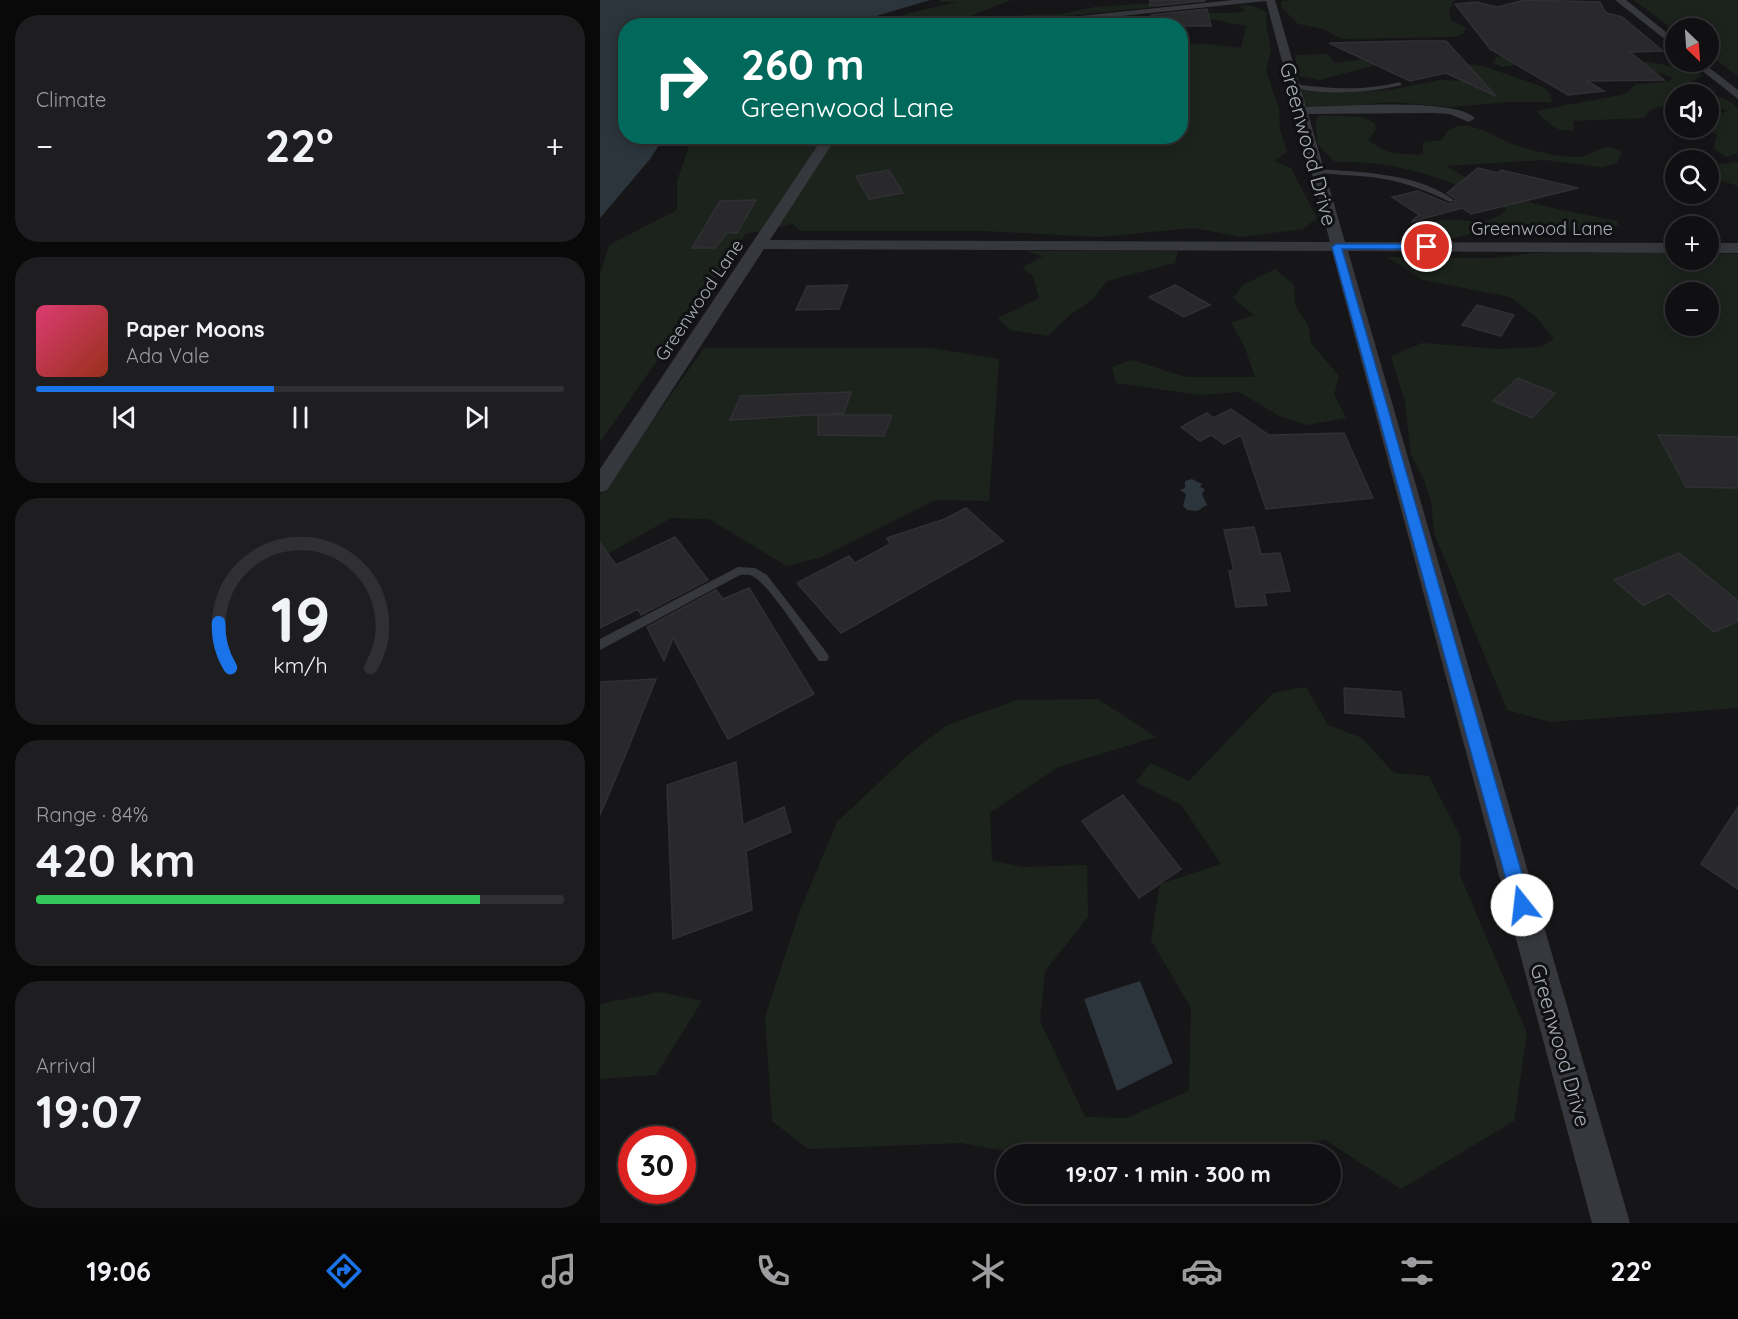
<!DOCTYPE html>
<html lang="en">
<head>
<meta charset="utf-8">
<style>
  body { margin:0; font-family:Quicksand,sans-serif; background:#1e1e20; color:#f1f3f6; height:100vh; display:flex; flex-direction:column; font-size:22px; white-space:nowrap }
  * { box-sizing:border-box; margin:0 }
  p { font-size:20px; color:#9c9d9f }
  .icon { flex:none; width:33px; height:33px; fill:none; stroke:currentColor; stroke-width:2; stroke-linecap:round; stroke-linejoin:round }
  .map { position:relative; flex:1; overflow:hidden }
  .panel { display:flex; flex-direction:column; gap:15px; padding:15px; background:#09090a; width:600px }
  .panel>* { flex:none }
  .banner { position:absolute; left:18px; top:18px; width:570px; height:126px; border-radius:24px; box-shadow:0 3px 15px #0003,0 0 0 2px #303032; background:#00695c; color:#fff; overflow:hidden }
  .needle { width:39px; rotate:155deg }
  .tools { position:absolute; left:1065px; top:18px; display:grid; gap:12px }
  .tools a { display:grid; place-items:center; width:54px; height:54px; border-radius:50%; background:#101012; box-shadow:0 3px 15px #0003,0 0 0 2px #303032; font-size:30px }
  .speed { position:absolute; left:18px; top:1126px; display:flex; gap:12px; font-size:30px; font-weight:700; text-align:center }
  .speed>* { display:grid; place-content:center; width:78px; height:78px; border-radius:50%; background:#101012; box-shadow:0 3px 15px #0003,0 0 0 2px #303032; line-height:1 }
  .speed .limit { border:9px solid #d22; background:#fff; color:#111 }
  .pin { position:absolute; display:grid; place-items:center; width:51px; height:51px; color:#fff; margin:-26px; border:3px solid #fff; border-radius:50%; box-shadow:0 2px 6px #0007 }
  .me { position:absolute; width:66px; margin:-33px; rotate:344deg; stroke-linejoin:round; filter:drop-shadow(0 0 4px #0008) }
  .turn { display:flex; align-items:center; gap:21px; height:126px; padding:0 24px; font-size:27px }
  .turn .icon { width:78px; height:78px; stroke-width:2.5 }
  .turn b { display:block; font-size:42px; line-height:51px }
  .big { font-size:45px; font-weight:800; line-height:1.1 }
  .panel .card { flex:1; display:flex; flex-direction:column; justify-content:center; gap:9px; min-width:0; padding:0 21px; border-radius:24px; background:#1e1e20 }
  .panel .dial { align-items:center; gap:0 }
  .dial svg { height:156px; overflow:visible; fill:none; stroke:#303032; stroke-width:7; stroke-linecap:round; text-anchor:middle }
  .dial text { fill:#f1f3f6; stroke:none }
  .song { display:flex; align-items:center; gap:18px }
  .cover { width:72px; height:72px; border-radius:9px; background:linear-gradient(135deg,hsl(340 70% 55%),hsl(10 70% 35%)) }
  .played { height:6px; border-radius:3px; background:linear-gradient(90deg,#1a73e8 45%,#303032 45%) }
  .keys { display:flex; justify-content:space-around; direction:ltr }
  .heat { display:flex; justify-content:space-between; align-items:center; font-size:33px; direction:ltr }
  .charge { height:9px; border-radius:4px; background:linear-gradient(90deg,#34c759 84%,#303032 0) }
  .trip { position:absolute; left:396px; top:1144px; width:345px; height:60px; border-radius:30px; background:#101012; box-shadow:0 3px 15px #0003,0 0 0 2px #303032; font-weight:800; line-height:60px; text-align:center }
  .tabs { display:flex; height:96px; justify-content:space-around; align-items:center; background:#060607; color:#9c9d9f }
  .tabs .icon { width:42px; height:42px }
  .tabs .active { color:#1a73e8 }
  .tabs b { font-size:27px; color:#f1f3f6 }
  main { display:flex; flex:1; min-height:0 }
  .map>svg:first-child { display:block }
  .green { fill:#1c231d; fill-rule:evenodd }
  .water { fill:#2c353c }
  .building { fill:#29292c; stroke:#303034; stroke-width:1.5 }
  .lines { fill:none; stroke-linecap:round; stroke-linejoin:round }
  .lane { fill:#37383d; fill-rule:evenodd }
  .street { fill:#37383d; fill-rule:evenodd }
  .route { fill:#1a73e8; stroke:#114b97; stroke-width:1.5 }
  .labels { text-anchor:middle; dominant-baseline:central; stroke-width:6; stroke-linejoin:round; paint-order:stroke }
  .far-street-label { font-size:18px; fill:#a8adb8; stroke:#111113 }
  .street-label { font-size:21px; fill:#a8adb8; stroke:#111113 }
</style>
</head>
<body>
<main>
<section class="panel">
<div class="card"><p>Climate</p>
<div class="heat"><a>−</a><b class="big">22°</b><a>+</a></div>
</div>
<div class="card">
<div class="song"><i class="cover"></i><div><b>Paper Moons</b><p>Ada Vale</p></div></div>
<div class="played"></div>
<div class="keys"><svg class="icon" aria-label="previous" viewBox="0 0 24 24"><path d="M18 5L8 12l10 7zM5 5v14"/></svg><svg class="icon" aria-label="pause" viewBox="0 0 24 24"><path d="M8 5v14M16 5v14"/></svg><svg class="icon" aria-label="next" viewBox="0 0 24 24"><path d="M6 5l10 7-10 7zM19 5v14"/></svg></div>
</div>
<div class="card dial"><svg viewBox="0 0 100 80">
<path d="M14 69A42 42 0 1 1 86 69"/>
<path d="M14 69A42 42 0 0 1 8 46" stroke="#1a73e8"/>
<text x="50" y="56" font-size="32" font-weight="700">19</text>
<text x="50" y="72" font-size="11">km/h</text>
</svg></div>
<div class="card"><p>Range · 84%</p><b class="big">420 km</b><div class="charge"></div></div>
<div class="card"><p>Arrival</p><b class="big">19:07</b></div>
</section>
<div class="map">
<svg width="1138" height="1223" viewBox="0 0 1138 1223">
  <rect width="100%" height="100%" fill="#161618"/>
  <path class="green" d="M 340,0 L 411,0 L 348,25 L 279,25 L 309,13 L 358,2 L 341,2 Z
    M 692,0 L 854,0 L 849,11 L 851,20 L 866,28 L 863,34 L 854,37 L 741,39 L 723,29 L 698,24 L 681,7 L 682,1 Z
    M 1034,0 L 1138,0 L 1138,76 L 1109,55 L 1108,28 L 1076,28 L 1075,31 Z
    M 584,1 L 586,4 L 374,25 L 366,23 L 424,15 L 460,14 L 494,7 Z
    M 644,5 L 654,6 L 667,13 L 666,23 L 671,50 L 666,71 L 679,108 L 680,129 L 687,152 L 674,161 L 691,168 L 717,218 L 703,229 L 642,237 L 593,228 L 500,237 L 381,231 L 201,231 L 193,224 L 146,234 L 0,442 L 0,274 L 9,245 L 77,210 L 77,181 L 92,137 L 580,136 L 581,44 L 607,44 L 641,48 L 646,26 L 595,16 L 559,15 C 589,8 616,17 646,11 L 638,6 Z
    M 728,54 L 735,63 L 777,57 L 883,66 L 943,87 L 950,93 L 952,102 L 908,102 L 852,107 L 792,102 L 710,109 L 699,97 L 702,89 L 724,92 L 790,90 L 839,80 L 870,81 L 878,74 L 786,62 L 720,80 L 699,76 L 695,55 Z
    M 917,55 C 979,57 1045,55 1104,75 L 1089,83 L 1092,91 C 1107,94 1129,96 1138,109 L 1138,153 L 1126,157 L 1113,148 L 1117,135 L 1106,128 L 1108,128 L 1109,118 L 1127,111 L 1109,103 L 1108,94 L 1076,94 L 1075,103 L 1050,110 L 1044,118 L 973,121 L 974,130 C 955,133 949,123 936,111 L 1025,94 L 1036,84 L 1067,82 L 1073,79 C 1055,64 950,65 921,64 L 903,67 L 893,63 L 896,57 Z
    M 720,115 L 763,117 L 775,124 L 776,130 L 768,140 C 788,155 798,155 823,154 L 823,142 L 842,140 C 858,106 900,143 924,148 C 940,152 962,158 979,157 C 996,156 1001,139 1022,152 L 1016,164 L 1001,167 L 944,160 L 847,166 C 897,200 960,210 1018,221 L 1019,225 L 997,231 L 942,228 L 875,233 L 854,238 L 818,233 C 823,230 829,225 834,222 C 856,213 882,232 907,210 C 854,180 797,160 735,162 L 717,144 L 716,120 Z
    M 1138,162 L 1138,186 L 1109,177 L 1109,165 Z
    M 426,251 L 578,251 L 575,263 L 507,281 L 493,299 L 470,315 L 448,336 L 410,330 L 398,318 L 439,298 L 433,276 L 422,268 L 443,256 Z
    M 932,253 L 1075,253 L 1076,260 L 1108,260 L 1109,253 L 1138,254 L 1138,708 L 950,722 L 907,710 L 834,533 L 831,501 L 824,480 L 811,455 L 805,402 L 791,356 L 822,343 L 899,349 L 941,347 L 954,339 L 936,317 L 910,297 L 823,280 L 787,257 L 897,258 ZM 1076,292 L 1108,292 L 1108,326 L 1076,326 Z
    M 675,269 L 694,285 L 695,305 L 708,325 L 711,343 L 739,376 L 734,395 L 746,418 L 707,425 L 679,416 L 639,392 L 600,395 L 516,383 L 512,367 L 532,360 L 586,377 L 655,377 L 644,345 L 631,323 L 654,315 L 633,298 L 643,285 Z
    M 104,348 L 331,348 L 399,359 L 389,501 L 336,500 L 222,557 L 187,566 L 109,519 L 71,518 L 0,558 L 0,494 Z
    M 706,687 L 728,725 L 762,738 L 794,773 L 829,776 L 861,838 L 860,875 L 927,1033 L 914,1121 L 801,1189 L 725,1140 L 635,1155 L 426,1155 L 361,1143 L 208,1149 L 172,1121 L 165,1017 L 199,913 L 237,822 L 308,755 L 347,725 L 417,700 L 498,699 L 556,737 L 458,767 L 390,813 L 392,861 L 424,867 L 487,865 L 488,917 L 445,971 L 440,1021 L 485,1117 L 526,1118 L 589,1091 L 591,1008 L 551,940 L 560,884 L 621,864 L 581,805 L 536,782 L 550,763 L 589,781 L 673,693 Z
    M 60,992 L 102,1001 L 56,1075 L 0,1079 L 0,1004 Z"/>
  <path class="water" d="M 0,0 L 330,0 L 246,25 L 26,26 L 26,136 L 64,137 L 51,158 L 0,218 Z
    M 592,479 L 602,484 L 600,487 L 605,489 L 602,494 L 607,505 L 597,511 L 587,510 L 583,506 L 586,494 L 580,490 L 585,488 L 585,481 Z
    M 540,981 L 573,1063 L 517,1091 L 484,999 Z"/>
  <path class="building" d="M 550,0 L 605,0 L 605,1 L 550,6 Z
    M 925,0 L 1000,2 L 1006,13 L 1022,17 L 1063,51 L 1030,52 L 1064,80 L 987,81 L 1004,91 L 968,95 L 890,49 L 855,4 L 876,2 L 897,7 Z
    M 607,9 L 611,26 L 553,26 L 551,15 Z
    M 807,41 L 846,41 L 896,96 L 846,73 L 810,81 L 729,43 Z
    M 878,168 L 898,173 L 901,170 L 978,188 L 871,214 L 862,208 L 811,222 L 819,215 L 792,197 L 818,191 L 849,204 L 855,203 L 856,199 L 847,193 Z
    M 289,170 L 303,193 L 269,199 L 256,176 Z
    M 156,200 L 137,233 L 127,233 L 115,248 L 92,248 L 120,201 Z
    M 248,285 L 239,309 L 196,310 L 207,286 Z
    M 575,285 L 610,305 L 584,317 L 549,297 Z
    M 877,305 L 914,315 L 901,336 L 862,325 Z
    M 918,378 L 955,393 L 932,418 L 893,401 Z
    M 251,392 L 244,413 L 130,420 L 141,396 Z
    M 631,409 L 669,435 L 744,433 L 773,498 L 666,509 L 641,435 L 624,444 L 611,435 L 600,441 L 581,427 L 607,413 L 613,418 Z
    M 218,415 L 292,415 L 284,436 L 218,435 Z
    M 1058,435 L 1138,437 L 1138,488 L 1086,487 Z
    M 366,508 L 403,541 L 241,633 L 197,583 L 249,556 L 255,563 L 290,544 L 287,538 L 345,519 Z
    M 654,527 L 661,554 L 680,553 L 690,591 L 664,593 L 667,605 L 636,607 L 629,571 L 634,570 L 624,530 Z
    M 75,537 L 108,580 L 41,615 L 38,609 L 0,628 L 0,543 L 16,565 Z
    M 1079,553 L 1138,601 L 1138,621 L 1114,632 L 1069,593 L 1043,605 L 1014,580 Z
    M 149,588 L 214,694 L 128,739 L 73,638 L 64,661 L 47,627 L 116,590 L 123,599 Z
    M 56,679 L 25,756 L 0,815 L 0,682 Z
    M 744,688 L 801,692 L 804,717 L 745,713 Z
    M 136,762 L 143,825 L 184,807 L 191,832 L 146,851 L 152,910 L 73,939 L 67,785 Z
    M 523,795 L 581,869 L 539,898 L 482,821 Z
    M 1138,807 L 1138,889 L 1101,864 Z"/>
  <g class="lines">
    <path class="lane" d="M 800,82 L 802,85 C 774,92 717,97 691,86 L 694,84 C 730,89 764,91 800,82 Z
      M 716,169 C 760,172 820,173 855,201 L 850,202 C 824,189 798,180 770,177 C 751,175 732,175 714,172 L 714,170 Z
      M 138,567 L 155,568 L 167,575 L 227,653 L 229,657 L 227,661 L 219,661 C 205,642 171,587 154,577 C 150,574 145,575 140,575 L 0,650 L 0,639 Z"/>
    <path class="street" d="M 633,0 L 675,0 L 706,107 C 739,107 853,97 875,118 L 869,122 L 849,114 L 831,113 L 708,114 L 745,242 L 1076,243 L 1076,253 L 748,251 L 1030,1223 L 992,1223 L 732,251 L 164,249 L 7,490 L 0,492 L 0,469 L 224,136 L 237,136 L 170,240 L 730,242 L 666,1 L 425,26 L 385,26 Z
      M 1015,0 L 1026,0 L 1076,40 L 1076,48 Z
      M 1091,62 L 1102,62 L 1138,90 L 1138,99 Z
      M 1108,243 L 1138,243 L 1138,253 L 1108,253 Z"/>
  </g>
  <path class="route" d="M 827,244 L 830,249 L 742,249 L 931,905 L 928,911 L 922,914 L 916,911 L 913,905 L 732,247 L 736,244 Z"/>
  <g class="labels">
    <g class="far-street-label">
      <text x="942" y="228">Greenwood Lane</text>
      <text transform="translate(99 300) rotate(-56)">Greenwood Lane</text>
    </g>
    <g class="street-label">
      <text transform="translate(709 144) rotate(75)">Greenwood Drive</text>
      <text transform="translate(961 1045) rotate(74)">Greenwood Drive</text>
    </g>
  </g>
</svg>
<div class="tools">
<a><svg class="needle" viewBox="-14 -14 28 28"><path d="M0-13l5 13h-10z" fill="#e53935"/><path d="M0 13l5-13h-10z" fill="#9c9d9f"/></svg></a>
<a><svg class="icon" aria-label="sound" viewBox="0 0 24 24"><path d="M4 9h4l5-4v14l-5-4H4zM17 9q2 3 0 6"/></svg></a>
<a><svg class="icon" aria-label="search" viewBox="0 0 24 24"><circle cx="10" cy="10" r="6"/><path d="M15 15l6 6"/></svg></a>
<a>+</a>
<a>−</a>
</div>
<div class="speed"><div class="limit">30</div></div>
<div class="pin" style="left:827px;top:247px;background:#d93025"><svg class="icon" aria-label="arrive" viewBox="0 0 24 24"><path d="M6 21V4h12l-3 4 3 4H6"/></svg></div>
<svg class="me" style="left:922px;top:905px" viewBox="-20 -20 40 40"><circle r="19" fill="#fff"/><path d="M0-13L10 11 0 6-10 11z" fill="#1a73e8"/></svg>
<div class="trip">19:07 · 1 min · 300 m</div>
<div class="banner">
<div class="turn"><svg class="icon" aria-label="right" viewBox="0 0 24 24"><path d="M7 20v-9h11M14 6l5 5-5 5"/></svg><div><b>260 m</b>Greenwood Lane</div></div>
</div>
</div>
</main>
<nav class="tabs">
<b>19:06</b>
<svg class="icon active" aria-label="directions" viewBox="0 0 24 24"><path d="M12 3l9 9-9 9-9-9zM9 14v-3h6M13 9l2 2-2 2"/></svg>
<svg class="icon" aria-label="music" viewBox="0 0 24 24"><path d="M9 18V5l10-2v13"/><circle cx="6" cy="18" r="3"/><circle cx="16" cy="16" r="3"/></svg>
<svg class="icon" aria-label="phone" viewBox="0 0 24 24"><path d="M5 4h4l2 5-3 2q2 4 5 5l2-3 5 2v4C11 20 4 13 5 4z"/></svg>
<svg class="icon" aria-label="climate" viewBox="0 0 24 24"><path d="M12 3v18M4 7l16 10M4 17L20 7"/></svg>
<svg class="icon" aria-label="car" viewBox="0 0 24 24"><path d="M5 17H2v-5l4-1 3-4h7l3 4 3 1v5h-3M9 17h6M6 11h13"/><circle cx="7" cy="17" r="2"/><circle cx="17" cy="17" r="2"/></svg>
<svg class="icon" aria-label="filters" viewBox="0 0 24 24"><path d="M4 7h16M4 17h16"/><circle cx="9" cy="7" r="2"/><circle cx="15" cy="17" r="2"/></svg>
<b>22°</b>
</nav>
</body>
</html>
